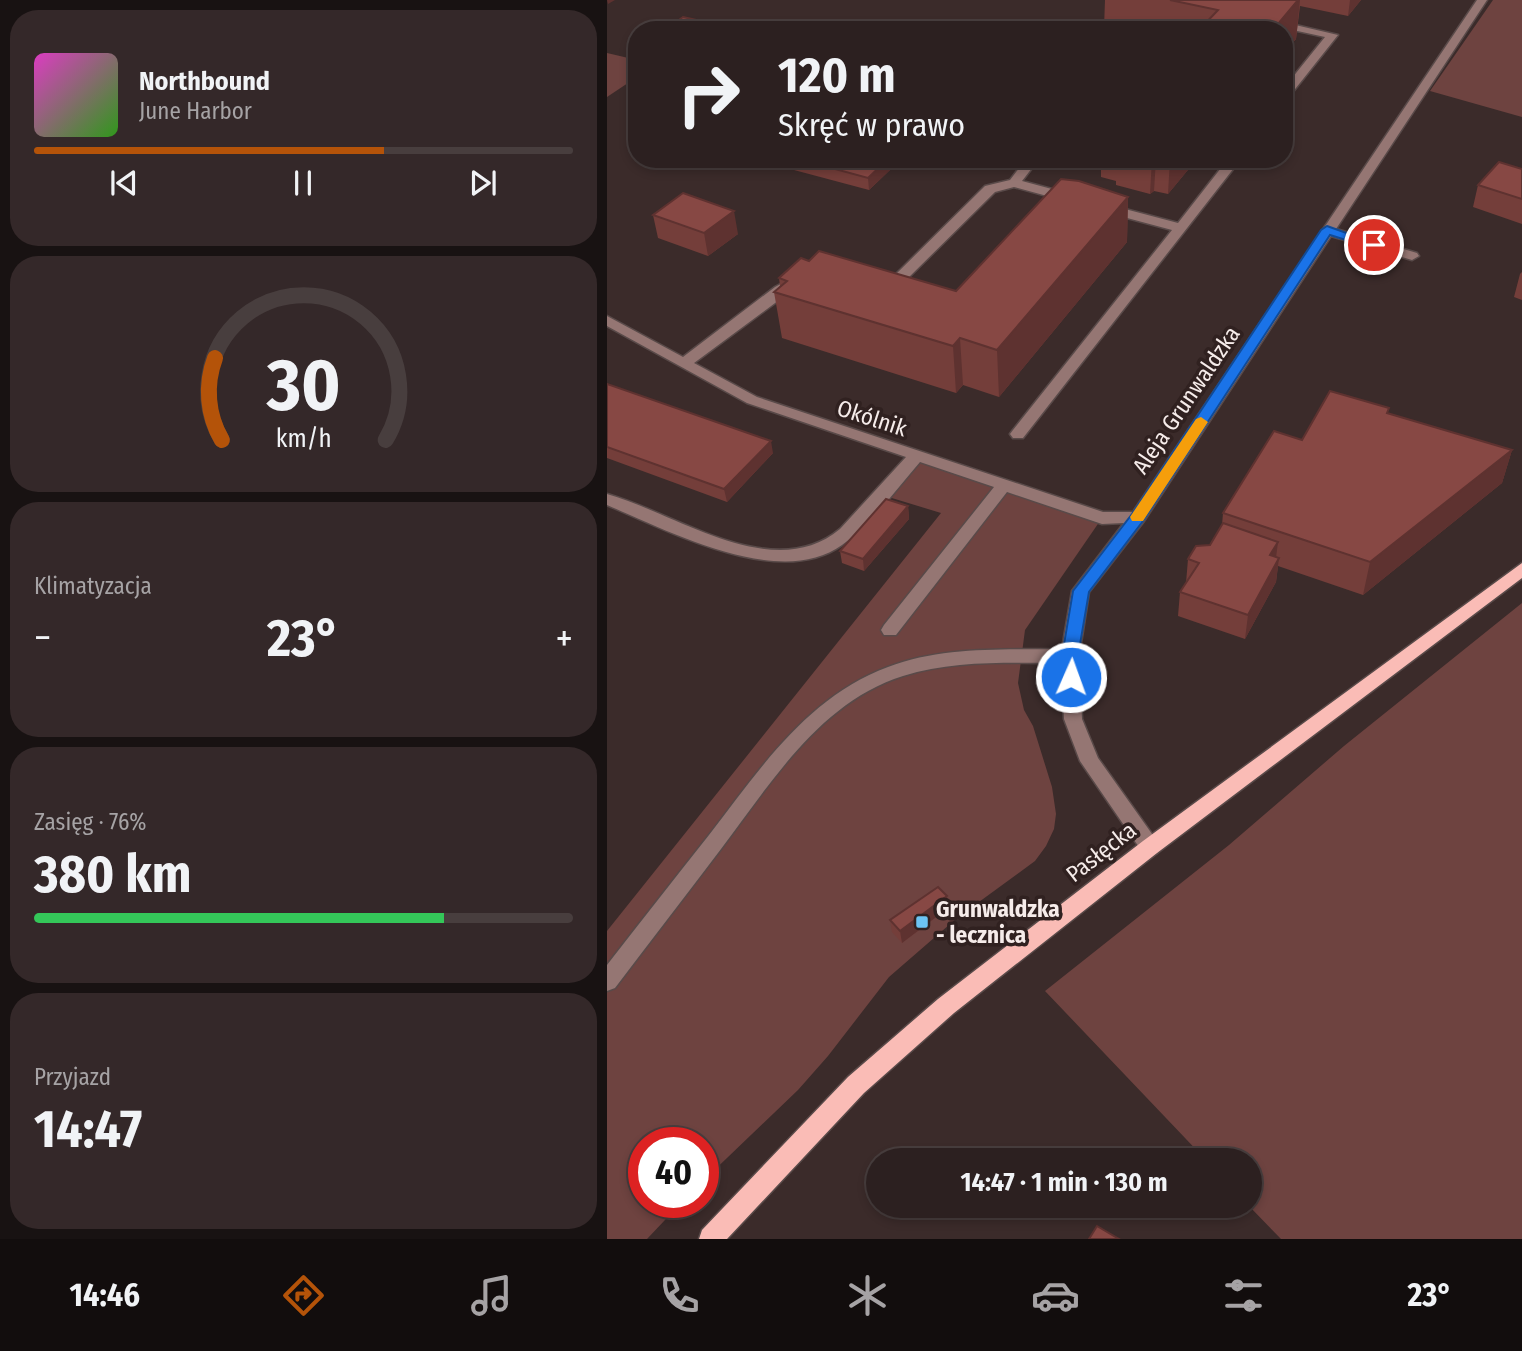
<!DOCTYPE html>
<html lang="pl">
<head>
<meta charset="utf-8">
<style>
  body { margin:0; font-family:"Fira Sans Condensed",sans-serif; background:#342829; color:#f1f3f6; height:100vh; display:flex; flex-direction:column; font-size:26px; white-space:nowrap }
  * { box-sizing:border-box; margin:0 }
  p { font-size:23px; color:#a6a3a5 }
  .icon { flex:none; width:38px; height:38px; fill:none; stroke:currentColor; stroke-width:2; stroke-linecap:round; stroke-linejoin:round }
  .map { position:relative; flex:1; overflow:hidden }
  .panel { display:flex; flex-direction:column; gap:10px; padding:10px; background:#181212; width:607px }
  .panel>* { flex:none }
  .hud { position:absolute; left:21px; top:21px; width:665px; height:147px; border-radius:28px; box-shadow:0 4px 10px #0003,0 0 0 2px #483e3e; background:#2c2020; color:#f1f3f6; overflow:hidden }
  .speed { position:absolute; left:21px; top:1127px; display:flex; gap:14px; font-size:35px; font-weight:700; text-align:center }
  .speed>* { display:grid; place-content:center; width:91px; height:91px; border-radius:50%; background:#2c2020; box-shadow:0 4px 10px #0003,0 0 0 2px #483e3e; line-height:1 }
  .speed .limit { border:10px solid #d22; background:#fff; color:#111 }
  .pin { position:absolute; display:grid; place-items:center; width:60px; height:60px; color:#fff; margin:-30px; border:4px solid #fff; border-radius:50%; box-shadow:0 2px 7px #0007 }
  .me { position:absolute; width:77px; margin:-38px; rotate:2deg; stroke-linejoin:round; filter:drop-shadow(0 0 5px #0008) }
  .turn { display:flex; align-items:center; gap:24px; height:147px; padding:0 35px; font-size:32px }
  .turn .icon { width:91px; height:91px; stroke-width:2.5 }
  .turn b { display:block; font-size:49px; line-height:60px }
  .big { font-size:52px; font-weight:700; line-height:1.1 }
  .panel .card { flex:1; display:flex; flex-direction:column; justify-content:center; gap:10px; min-width:0; padding:0 24px; border-radius:28px; background:#342829 }
  .panel .dial { align-items:center; gap:0 }
  .dial svg { height:182px; overflow:visible; fill:none; stroke:#483e3e; stroke-width:7; stroke-linecap:round; text-anchor:middle }
  .dial text { fill:#f1f3f6; stroke:none }
  .song { display:flex; align-items:center; gap:21px }
  .cover { width:84px; height:84px; border-radius:10px; background:linear-gradient(135deg,hsl(310 70% 55%),hsl(110 70% 35%)) }
  .played { height:7px; border-radius:4px; background:linear-gradient(90deg,#b45309 65%,#483e3e 65%) }
  .keys { display:flex; justify-content:space-around; direction:ltr }
  .heat { display:flex; justify-content:space-between; align-items:center; font-size:38px; direction:ltr }
  .charge { height:10px; border-radius:5px; background:linear-gradient(90deg,#34c759 76%,#483e3e 0) }
  .trip { position:absolute; left:259px; top:1148px; width:396px; height:70px; border-radius:35px; background:#2c2020; box-shadow:0 4px 10px #0003,0 0 0 2px #483e3e; font-weight:700; line-height:70px; text-align:center }
  .dock { display:flex; height:112px; justify-content:space-around; align-items:center; background:#120d0d; color:#a6a3a5 }
  .dock .icon { width:49px; height:49px }
  .dock .active { color:#b45309 }
  .dock b { font-size:32px; color:#f1f3f6 }
  main { display:flex; flex:1; min-height:0 }
  .map>svg:first-child { display:block }
  .green { fill:#6e4340 }
  .lines { fill:none; stroke-linecap:round; stroke-linejoin:round }
  .minor-casing { stroke:#594a49; stroke-width:3 }
  .major-casing { stroke:#594a49; stroke-width:3 }
  .minor { fill:#957673; fill-rule:evenodd }
  .major { fill:#fabcb6; fill-rule:evenodd }
  .wall { fill:#743e3a }
  .shaded-wall { fill:#5e3230 }
  .building { fill:#874844; stroke:#5e3230; stroke-width:2 }
  .route { fill:#1a73e8; stroke:#114b97; stroke-width:2 }
  .slow { fill:#f59e0b }
  .poi-dot { fill:#6cc3f2; stroke:#302120; stroke-width:2.5 }
  .labels { text-anchor:middle; dominant-baseline:central; stroke-width:7; stroke-linejoin:round; paint-order:stroke }
  .street-label { font-size:23px; fill:#f6ecea; stroke:#302120 }
  .poi-label { font-size:23px; font-weight:bold; fill:#f6ecea; stroke:#302120; text-anchor:start }
</style>
</head>
<body>
<main>
<section class="panel">
<div class="card">
<div class="song"><i class="cover"></i><div><b>Northbound</b><p>June Harbor</p></div></div>
<div class="played"></div>
<div class="keys"><svg class="icon" aria-label="previous" viewBox="0 0 24 24"><path d="M18 5L8 12l10 7zM5 5v14"/></svg><svg class="icon" aria-label="pause" viewBox="0 0 24 24"><path d="M8 5v14M16 5v14"/></svg><svg class="icon" aria-label="next" viewBox="0 0 24 24"><path d="M6 5l10 7-10 7zM19 5v14"/></svg></div>
</div>
<div class="card dial"><svg viewBox="0 0 100 80">
<path d="M14 69A42 42 0 1 1 86 69"/>
<path d="M14 69A42 42 0 0 1 11 33" stroke="#b45309"/>
<text x="50" y="56" font-size="32" font-weight="700">30</text>
<text x="50" y="72" font-size="11">km/h</text>
</svg></div>
<div class="card"><p>Klimatyzacja</p>
<div class="heat"><a>−</a><b class="big">23°</b><a>+</a></div>
</div>
<div class="card"><p>Zasięg · 76%</p><b class="big">380 km</b><div class="charge"></div></div>
<div class="card"><p>Przyjazd</p><b class="big">14:47</b></div>
</section>
<div class="map">
<svg width="915" height="1239" viewBox="0 0 915 1239">
  <rect width="100%" height="100%" fill="#3b2b2a"/>
  <path class="green" d="M 886,0 L 915,0 L 915,117 L 823,91 Z
    M 0,53 L 30,60 L 30,77 L 0,97 Z
    M 309,456 L 495,518 L 418,630 L 411,683 L 417,710 L 426,726 L 445,787 L 449,814 L 447,829 L 439,846 L 428,861 L 350,918 L 282,977 L 221,1056 L 191,1090 L 96,1181 L 96,1143 L 37,1143 L 37,1202 L 75,1202 L 40,1239 L 0,1239 L 0,931 L 334,513 L 275,495 Z
    M 915,603 L 915,1239 L 674,1239 L 642,1206 L 642,1160 L 599,1160 L 438,991 L 622,845 L 737,746 Z"/>
  <g class="lines">
    <g class="minor-casing">
      <path id="minor" d="M 870,0 L 880,0 L 729,229 L 810,253 L 812,256 L 805,260 L 724,236 L 537,521 L 482,592 L 472,656 L 475,719 L 491,758 L 550,841 L 553,847 L 550,853 L 543,855 L 536,853 L 473,761 L 457,719 L 454,663 C 402,663 347,660 296,676 C 213,702 164,783 114,849 C 79,895 43,942 8,988 L 0,991 L 0,965 C 34,921 68,878 102,835 C 153,769 200,697 281,667 C 336,646 398,650 455,649 L 465,591 L 517,523 L 495,524 L 400,492 L 289,635 L 277,635 L 274,630 L 277,625 L 387,487 L 313,462 C 289,490 265,523 235,545 C 173,590 62,531 0,505 L 0,494 C 69,513 166,585 233,529 L 299,457 L 140,403 L 0,326 L 0,316 L 76,357 L 168,287 L 181,280 L 191,280 L 191,286 L 87,363 L 150,397 L 496,512 L 526,512 Z
        M 667,20 L 731,35 L 681,98 L 677,99 L 677,88 L 718,37 L 663,25 L 663,21 Z
        M 419,159 L 432,159 L 415,181 L 467,195 L 467,201 L 462,202 L 407,187 L 388,192 L 295,284 L 270,287 L 270,281 L 285,278 L 378,186 L 403,180 Z
        M 621,159 L 634,159 L 416,438 L 406,438 L 403,434 L 406,430 L 565,230 L 494,211 L 494,205 L 499,204 L 571,223 Z"/>
    </g>
    <g class="major-casing">
      <path id="major" d="M 915,563 L 915,578 L 550,853 L 347,1013 L 257,1093 L 120,1239 L 92,1239 L 95,1230 L 241,1077 L 331,999 L 536,841 Z"/>
    </g>
    <use href="#minor" class="minor"/>
    <use href="#major" class="major"/>
  </g>
  <path class="wall" d="M 498,0 L 754,0 L 741,16 L 693,6 L 689,39 L 677,53 L 677,30 L 506,30 L 497,28 Z
    M 157,159 L 282,159 L 283,170 L 262,190 L 157,162 Z
    M 494,159 L 590,159 L 561,194 L 547,191 L 543,194 L 509,185 L 509,181 L 494,177 Z
    M 915,169 L 915,224 L 866,207 L 871,185 Z
    M 521,197 L 520,242 L 392,397 L 356,385 L 349,393 L 175,338 L 167,292 L 173,286 L 172,278 L 202,261 L 349,291 Z
    M 46,215 L 131,234 L 101,256 L 51,238 Z
    M 915,272 L 915,300 L 907,297 L 913,274 Z
    M 0,384 L 166,453 L 120,502 L 0,458 Z
    M 781,413 L 905,450 L 895,483 L 756,595 L 671,566 L 669,582 L 638,639 L 571,616 L 573,592 L 579,583 L 581,559 L 603,545 L 615,525 L 616,513 L 695,440 Z
    M 301,506 L 302,519 L 257,571 L 235,563 L 233,551 Z
    M 341,908 L 295,943 L 285,932 L 283,920 Z"/>
  <path class="shaded-wall" d="M 0,0 L 8,0 L 1,4 Z
    M 691,0 L 693,0 L 689,39 L 677,53 L 677,30 L 666,30 Z
    M 743,0 L 754,0 L 741,16 Z
    M 281,159 L 283,170 L 262,190 L 261,178 Z
    M 545,159 L 549,159 L 547,191 L 543,194 Z
    M 563,159 L 590,159 L 561,194 Z
    M 521,197 L 520,242 L 392,397 L 390,350 Z
    M 127,211 L 131,234 L 101,256 L 97,233 Z
    M 353,338 L 356,385 L 349,393 L 346,346 Z
    M 164,441 L 166,453 L 120,502 L 117,489 Z
    M 905,450 L 895,483 L 756,595 L 763,562 Z
    M 301,506 L 302,519 L 257,571 L 256,559 Z
    M 671,542 L 668,566 L 663,555 Z
    M 672,558 L 669,582 L 638,639 L 641,615 Z
    M 340,896 L 341,908 L 295,943 L 293,931 Z"/>
  <path class="building" d="M 563,0 L 691,0 L 666,30 L 592,30 L 611,10 Z
    M 76,17 L 134,30 L 58,30 Z
    M 191,159 L 281,159 L 261,178 Z
    M 892,162 L 915,169 L 915,199 L 871,185 Z
    M 454,179 L 472,181 L 521,197 L 390,350 L 353,338 L 346,346 L 167,292 L 180,281 L 172,278 L 194,258 L 202,261 L 212,251 L 349,291 Z
    M 76,193 L 127,211 L 97,233 L 46,215 Z
    M 0,384 L 164,441 L 117,489 L 0,447 Z
    M 723,391 L 782,408 L 780,413 L 905,450 L 763,562 L 616,513 L 667,431 L 695,440 Z
    M 279,499 L 301,506 L 256,559 L 233,551 Z
    M 616,523 L 671,542 L 663,555 L 672,558 L 641,615 L 573,592 L 592,563 L 581,559 L 589,546 L 603,545 Z
    M 331,887 L 340,896 L 293,931 L 283,920 Z
    M 490,1226 L 512,1239 L 482,1239 Z"/>
  <path class="route" d="M 720,226 L 773,245 L 767,249 L 723,235 L 536,521 L 482,592 L 471,656 L 472,677 L 464,683 L 458,681 L 455,656 L 466,591 L 525,514 L 714,230 Z"/>
  <path class="slow" d="M 594,417 L 601,422 L 536,521 L 525,521 L 523,517 L 525,514 L 589,419 Z"/>
  <rect class="poi-dot" x="308" y="915" width="14" height="14" rx="3.5"/>
  <g class="labels">
    <g class="street-label">
      <text transform="translate(579 400) rotate(-56)">Aleja Grunwaldzka</text>
      <text transform="translate(265 418) rotate(18)">Okólnik</text>
      <text transform="translate(494 852) rotate(-38)">Pasłęcka</text>
    </g>
    <g class="poi-label">
      <text x="329" y="909">Grunwaldzka<tspan x="329" dy="26">- lecznica</tspan></text>
    </g>
  </g>
</svg>
<div class="speed"><div class="limit">40</div></div>
<div class="pin" style="left:767px;top:245px;background:#d93025"><svg class="icon" aria-label="arrive" viewBox="0 0 24 24"><path d="M6 21V4h12l-3 4 3 4H6"/></svg></div>
<svg class="me" style="left:464px;top:677px" viewBox="-20 -20 40 40"><circle r="17" fill="#1a73e8" stroke="#fff" stroke-width="3"/><path d="M0-11L8 9 0 5-8 9z" fill="#fff"/></svg>
<div class="trip">14:47 · 1 min · 130 m</div>
<div class="hud">
<div class="turn"><svg class="icon" aria-label="right" viewBox="0 0 24 24"><path d="M7 20v-9h11M14 6l5 5-5 5"/></svg><div><b>120 m</b>Skręć w prawo</div></div>
</div>
</div>
</main>
<nav class="dock">
<b>14:46</b>
<svg class="icon active" aria-label="directions" viewBox="0 0 24 24"><path d="M12 3l9 9-9 9-9-9zM9 14v-3h6M13 9l2 2-2 2"/></svg>
<svg class="icon" aria-label="music" viewBox="0 0 24 24"><path d="M9 18V5l10-2v13"/><circle cx="6" cy="18" r="3"/><circle cx="16" cy="16" r="3"/></svg>
<svg class="icon" aria-label="phone" viewBox="0 0 24 24"><path d="M5 4h4l2 5-3 2q2 4 5 5l2-3 5 2v4C11 20 4 13 5 4z"/></svg>
<svg class="icon" aria-label="climate" viewBox="0 0 24 24"><path d="M12 3v18M4 7l16 10M4 17L20 7"/></svg>
<svg class="icon" aria-label="car" viewBox="0 0 24 24"><path d="M5 17H2v-5l4-1 3-4h7l3 4 3 1v5h-3M9 17h6M6 11h13"/><circle cx="7" cy="17" r="2"/><circle cx="17" cy="17" r="2"/></svg>
<svg class="icon" aria-label="filters" viewBox="0 0 24 24"><path d="M4 7h16M4 17h16"/><circle cx="9" cy="7" r="2"/><circle cx="15" cy="17" r="2"/></svg>
<b>23°</b>
</nav>
</body>
</html>
